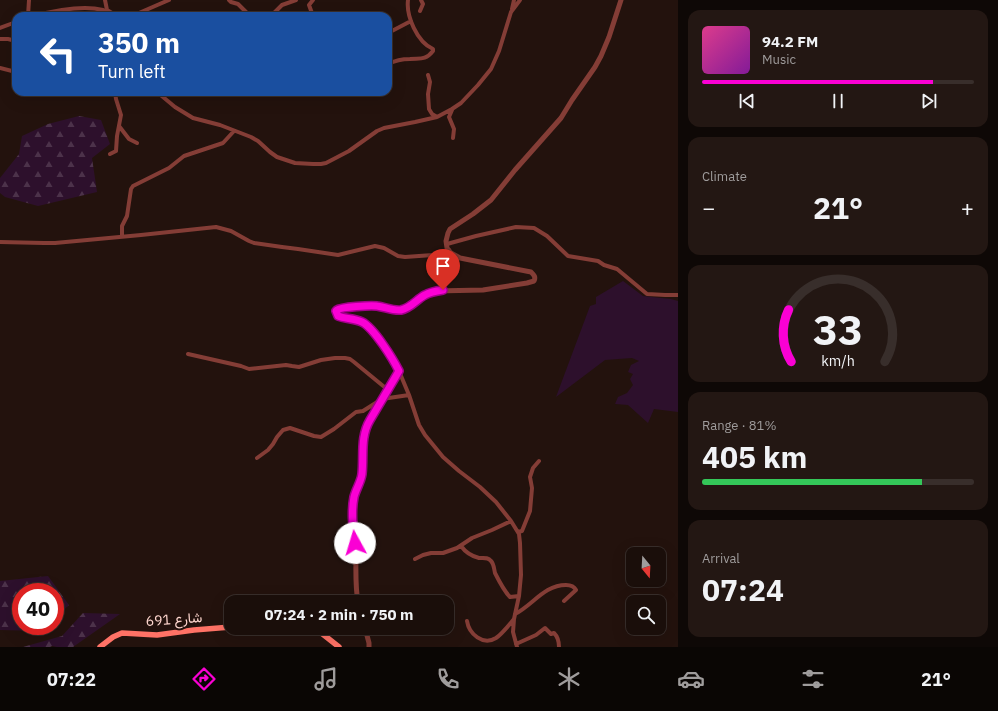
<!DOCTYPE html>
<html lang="en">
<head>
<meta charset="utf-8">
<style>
  body { margin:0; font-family:"IBM Plex Sans",Vazirmatn,sans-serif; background:#231713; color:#f1f3f6; height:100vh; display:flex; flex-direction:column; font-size:15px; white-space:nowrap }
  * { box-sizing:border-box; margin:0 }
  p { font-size:13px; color:#9f9c9c }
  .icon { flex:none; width:22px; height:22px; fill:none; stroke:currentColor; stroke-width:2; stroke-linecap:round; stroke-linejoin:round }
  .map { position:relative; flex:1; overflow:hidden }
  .side { display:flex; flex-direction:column; gap:10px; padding:10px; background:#0e0806; width:320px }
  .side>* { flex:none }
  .top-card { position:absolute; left:12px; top:12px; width:380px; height:84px; border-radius:12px; box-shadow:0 4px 16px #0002,0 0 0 1px #382e2b; background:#1a4fa0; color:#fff; overflow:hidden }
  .needle { width:26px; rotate:162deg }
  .fabs { position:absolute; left:626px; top:547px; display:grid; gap:8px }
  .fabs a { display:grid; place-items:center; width:40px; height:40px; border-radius:8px; background:#1a0e0a; box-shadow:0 4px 16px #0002,0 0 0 1px #382e2b; font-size:20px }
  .speed { position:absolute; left:12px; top:583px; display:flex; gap:8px; font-size:20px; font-weight:700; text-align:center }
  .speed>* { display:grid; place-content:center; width:52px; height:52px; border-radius:50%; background:#1a0e0a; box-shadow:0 4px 16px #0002,0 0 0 1px #382e2b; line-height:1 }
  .speed .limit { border:6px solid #d22; background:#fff; color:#111 }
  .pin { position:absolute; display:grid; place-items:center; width:34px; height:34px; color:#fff; margin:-41px -17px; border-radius:50% 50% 50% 0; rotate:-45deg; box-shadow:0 0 4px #0007 }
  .pin .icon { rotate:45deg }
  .me { position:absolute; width:44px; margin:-22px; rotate:354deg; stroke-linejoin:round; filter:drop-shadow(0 0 3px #0008) }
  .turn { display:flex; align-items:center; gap:14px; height:84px; padding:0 20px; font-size:18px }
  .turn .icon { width:52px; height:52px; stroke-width:2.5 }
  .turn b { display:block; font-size:28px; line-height:34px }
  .big { font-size:30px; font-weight:700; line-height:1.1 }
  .side .widget { flex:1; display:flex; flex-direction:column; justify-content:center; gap:6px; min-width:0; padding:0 14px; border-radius:12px; background:#231713 }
  .side .dial { align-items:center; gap:0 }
  .dial svg { height:104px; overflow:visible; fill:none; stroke:#382e2b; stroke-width:7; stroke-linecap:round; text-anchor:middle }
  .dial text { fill:#f1f3f6; stroke:none }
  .song { display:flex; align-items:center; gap:12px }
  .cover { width:48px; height:48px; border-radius:6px; background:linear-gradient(135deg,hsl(330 70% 55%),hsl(290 70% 35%)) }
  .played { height:4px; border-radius:2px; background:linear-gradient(90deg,#fa00d4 85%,#382e2b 85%) }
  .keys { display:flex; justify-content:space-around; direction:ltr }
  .heat { display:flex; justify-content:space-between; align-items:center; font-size:22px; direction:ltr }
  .charge { height:6px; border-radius:3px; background:linear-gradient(90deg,#34c759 81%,#382e2b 0) }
  .trip { position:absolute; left:224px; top:595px; width:230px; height:40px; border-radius:12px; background:#1a0e0a; box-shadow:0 4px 16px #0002,0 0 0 1px #382e2b; font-weight:700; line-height:40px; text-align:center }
  .dock { display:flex; height:64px; justify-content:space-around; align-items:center; background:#0a0604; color:#9f9c9c }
  .dock .icon { width:28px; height:28px }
  .dock .current { color:#fa00d4 }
  .dock b { font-size:18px; color:#f1f3f6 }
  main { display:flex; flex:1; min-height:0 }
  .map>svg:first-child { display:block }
  .green { fill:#2d102c }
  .forest { fill:url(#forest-firs) }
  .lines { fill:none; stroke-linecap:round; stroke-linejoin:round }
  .minor { stroke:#843d36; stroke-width:4 }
  .tertiary { stroke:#843d36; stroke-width:5 }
  .secondary { stroke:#ff7266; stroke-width:5.5 }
  .route-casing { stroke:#a2008a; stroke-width:10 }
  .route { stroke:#fa00d4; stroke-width:7 }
  .labels { text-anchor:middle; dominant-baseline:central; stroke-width:4; stroke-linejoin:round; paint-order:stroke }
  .street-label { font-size:14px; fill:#ffd7cf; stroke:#23120d }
</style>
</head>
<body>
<main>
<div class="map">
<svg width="678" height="647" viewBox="0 0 678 647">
  <defs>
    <pattern id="forest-firs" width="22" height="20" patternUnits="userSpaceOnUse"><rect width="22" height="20" fill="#2d102c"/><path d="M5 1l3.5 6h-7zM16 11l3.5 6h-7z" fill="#4c324a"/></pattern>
  </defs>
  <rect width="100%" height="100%" fill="#23120d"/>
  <path class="green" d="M 623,281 L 643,296 L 671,299 L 678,301 L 678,412 L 654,409 L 648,423 L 628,405 L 615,404 L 618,397 L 627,393 L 633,385 L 630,379 L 633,374 L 628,372 L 631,365 L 639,361 L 632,358 L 605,360 L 556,397 L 590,306 L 596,304 L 596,297 Z"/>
  <path class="forest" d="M 79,116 L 101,120 L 110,144 L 92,158 L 97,192 L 38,206 L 5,197 L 0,193 L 0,178 L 19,154 L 22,136 L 48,124 Z
    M 48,576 L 69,605 L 55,618 L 55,592 L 21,592 L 21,626 L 47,626 L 42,631 L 0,630 L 0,581 Z
    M 83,613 L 120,614 L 73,647 L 57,647 L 52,646 L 50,647 L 23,647 L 62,636 Z"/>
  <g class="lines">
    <path class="minor" d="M 105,0 L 107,10 L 117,16
      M 229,0 L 231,2 L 238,4 L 250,16
      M 313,0 L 309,5 L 313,16
      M 512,9 L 514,0
      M 420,11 L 423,4 L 421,0
      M 28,16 L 29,0
      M 34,16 C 53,11 83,5 103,10 L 104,16
      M 132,16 L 169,0
      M 265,16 L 274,13 L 282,5 L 296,0
      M 0,28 L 16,22
      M 388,33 L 411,21
      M 0,39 L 8,39 L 16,41
      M 14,40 C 12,47 13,47 16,53
      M 388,64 C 394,61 403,59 410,59 C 420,58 425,61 433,51 L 433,49 C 417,42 406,16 408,0
      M 0,68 L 16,72
      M 428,75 L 430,82 L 428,94 L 429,109 L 432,114 L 437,117
      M 157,92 L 175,107 L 193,118 L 220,125 L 251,137 L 258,141 L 270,152 L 277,157 L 295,163 L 313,164 L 321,164 L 326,163 L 349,151 L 377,131 L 384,128 L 415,122 L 437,117 L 452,109 L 461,103 L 478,85 L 491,69 L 499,51 L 511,12 L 520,0
      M 452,110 L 449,117 L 454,129 L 453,138
      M 119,126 L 129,139 L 137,143
      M 110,154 L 116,151 L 117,136 L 121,115 L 116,99 L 115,92
      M 122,237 L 122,226 L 127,216 L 131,189 L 133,186 L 169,168 L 184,156 L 223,143 L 234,131
      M 0,242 L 44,243 L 55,243 L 141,235 L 216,227 L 231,231 L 249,241 L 254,243 L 282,247 L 298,249 L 338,255 L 375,246 L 384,248 L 398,256 L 405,257 L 433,255 L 444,252 L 449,250
      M 447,244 L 476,236 L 516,227 L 534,228 L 547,236 L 568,256 L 598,261 L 604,265 L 617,269 L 647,294 L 665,295 L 678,295
      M 188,354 L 241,366 L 249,369 L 286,365 L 292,366 L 299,367 L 321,360 L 335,358 L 345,358 L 350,359 L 354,362 L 388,390
      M 399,371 L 409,395 L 419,425 L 425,435 L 443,457 L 459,471 L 480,487 L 496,502 L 511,521 L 519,534 L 520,543 L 521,575 L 519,596 L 514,619 L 513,632 L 517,647
      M 257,458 L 268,450 L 273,444 L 277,437 L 283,430 L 290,428 L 314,436 L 321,437 L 334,429 L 356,412 L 363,411 L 382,399 L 409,395
      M 518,532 L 522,531 L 530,511 L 532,488 L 530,477 L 533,468 L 539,461
      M 461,546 C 466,553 471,556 479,558 C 484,558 488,557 491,561 C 494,564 494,569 495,573 C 499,581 504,591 510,597 L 519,596
      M 415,559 L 423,555 L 431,553 L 443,553 L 457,548 L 472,538 L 492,530 L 511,521
      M 515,614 C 533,605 544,585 566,585 C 571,585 574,586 576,590 L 564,601
      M 467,621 C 469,634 483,646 496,638 C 502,634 509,625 514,619
      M 516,644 L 536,635 L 545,628 L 551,634 L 554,633 C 558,637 559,642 559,647"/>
    <path class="tertiary" d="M 358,602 C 355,586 356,569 356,553 C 355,537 351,522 353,507 C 354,495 360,485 362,474 C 364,454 359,439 370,420 L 399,371 C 393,359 374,328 362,322 C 354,318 345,319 338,316 L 336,311 L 337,309 L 340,308 L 354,308 L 369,306 L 400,310 L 407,308 L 425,295 L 435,291 L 483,290 L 527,283 L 534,281 C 536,277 534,275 531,272 L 460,258 L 451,253 L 447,248 L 446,241 L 448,233 L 450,229 L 473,214 L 491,200 L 515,170 L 561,118 L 572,100 L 595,67 L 601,56 L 609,37 L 621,0
      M 365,628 L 369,643 L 369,647"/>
    <path class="secondary" d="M 315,628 L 339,647
      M 100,647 L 113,637 L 122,633 L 157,635 L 194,630 L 231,627"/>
  </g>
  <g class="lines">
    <g class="route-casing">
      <path id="route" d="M 355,543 C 353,527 351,513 354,497 C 356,489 361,482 362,474 C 364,455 360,437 370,420 L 399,371 C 393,359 374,328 362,322 C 354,318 345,319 338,316 L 336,311 L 337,310 C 341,307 371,305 377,306 C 385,307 393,311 401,310 C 411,308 417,299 425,295 C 430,292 436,291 443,290"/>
    </g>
    <use href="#route" class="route"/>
  </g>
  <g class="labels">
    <g class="street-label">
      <text transform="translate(174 619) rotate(-4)">شارع 691</text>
    </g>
  </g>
</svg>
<div class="fabs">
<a><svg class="needle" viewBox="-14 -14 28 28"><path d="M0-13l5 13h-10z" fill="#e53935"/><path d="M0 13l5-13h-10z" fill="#9f9c9c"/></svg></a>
<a><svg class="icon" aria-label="search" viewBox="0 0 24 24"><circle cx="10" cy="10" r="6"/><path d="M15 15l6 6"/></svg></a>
</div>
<div class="speed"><div class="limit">40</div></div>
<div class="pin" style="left:443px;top:290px;background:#d93025"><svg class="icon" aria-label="arrive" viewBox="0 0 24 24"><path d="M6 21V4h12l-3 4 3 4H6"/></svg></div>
<svg class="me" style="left:355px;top:543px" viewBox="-20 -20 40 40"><circle r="19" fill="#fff"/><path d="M0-13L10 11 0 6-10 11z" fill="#fa00d4"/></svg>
<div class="trip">07:24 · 2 min · 750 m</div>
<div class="top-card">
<div class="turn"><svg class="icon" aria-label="left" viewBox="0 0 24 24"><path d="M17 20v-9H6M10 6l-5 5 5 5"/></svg><div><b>350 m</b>Turn left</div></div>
</div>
</div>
<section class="side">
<div class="widget">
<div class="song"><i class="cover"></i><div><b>94.2 FM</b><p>Music</p></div></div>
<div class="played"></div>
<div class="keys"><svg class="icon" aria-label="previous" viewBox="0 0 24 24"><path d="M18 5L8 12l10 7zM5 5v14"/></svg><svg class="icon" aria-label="pause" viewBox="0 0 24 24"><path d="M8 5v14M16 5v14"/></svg><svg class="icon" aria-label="next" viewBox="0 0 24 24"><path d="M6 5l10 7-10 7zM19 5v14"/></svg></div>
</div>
<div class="widget"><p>Climate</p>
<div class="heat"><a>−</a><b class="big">21°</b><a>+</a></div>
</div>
<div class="widget dial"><svg viewBox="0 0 100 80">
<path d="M14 69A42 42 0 1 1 86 69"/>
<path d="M14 69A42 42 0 0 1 12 29" stroke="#fa00d4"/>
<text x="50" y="56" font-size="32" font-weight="700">33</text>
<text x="50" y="72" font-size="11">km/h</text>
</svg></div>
<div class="widget"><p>Range · 81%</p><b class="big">405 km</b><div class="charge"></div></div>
<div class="widget"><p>Arrival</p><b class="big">07:24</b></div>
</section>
</main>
<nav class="dock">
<b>07:22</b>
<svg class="icon current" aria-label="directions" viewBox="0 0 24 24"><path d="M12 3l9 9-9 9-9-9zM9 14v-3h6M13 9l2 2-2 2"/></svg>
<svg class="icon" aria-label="music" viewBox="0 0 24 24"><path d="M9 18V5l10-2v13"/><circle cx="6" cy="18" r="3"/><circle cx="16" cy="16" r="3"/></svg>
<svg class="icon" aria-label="phone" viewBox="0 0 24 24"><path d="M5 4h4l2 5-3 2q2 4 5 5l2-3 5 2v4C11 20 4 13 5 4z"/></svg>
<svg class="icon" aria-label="climate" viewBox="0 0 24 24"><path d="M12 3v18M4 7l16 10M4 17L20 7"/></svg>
<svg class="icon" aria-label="car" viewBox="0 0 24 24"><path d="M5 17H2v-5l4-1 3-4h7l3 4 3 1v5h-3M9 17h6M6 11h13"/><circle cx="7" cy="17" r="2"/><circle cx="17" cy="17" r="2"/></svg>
<svg class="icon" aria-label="filters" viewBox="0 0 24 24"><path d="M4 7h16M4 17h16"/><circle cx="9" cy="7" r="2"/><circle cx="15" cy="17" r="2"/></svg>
<b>21°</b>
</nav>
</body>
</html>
